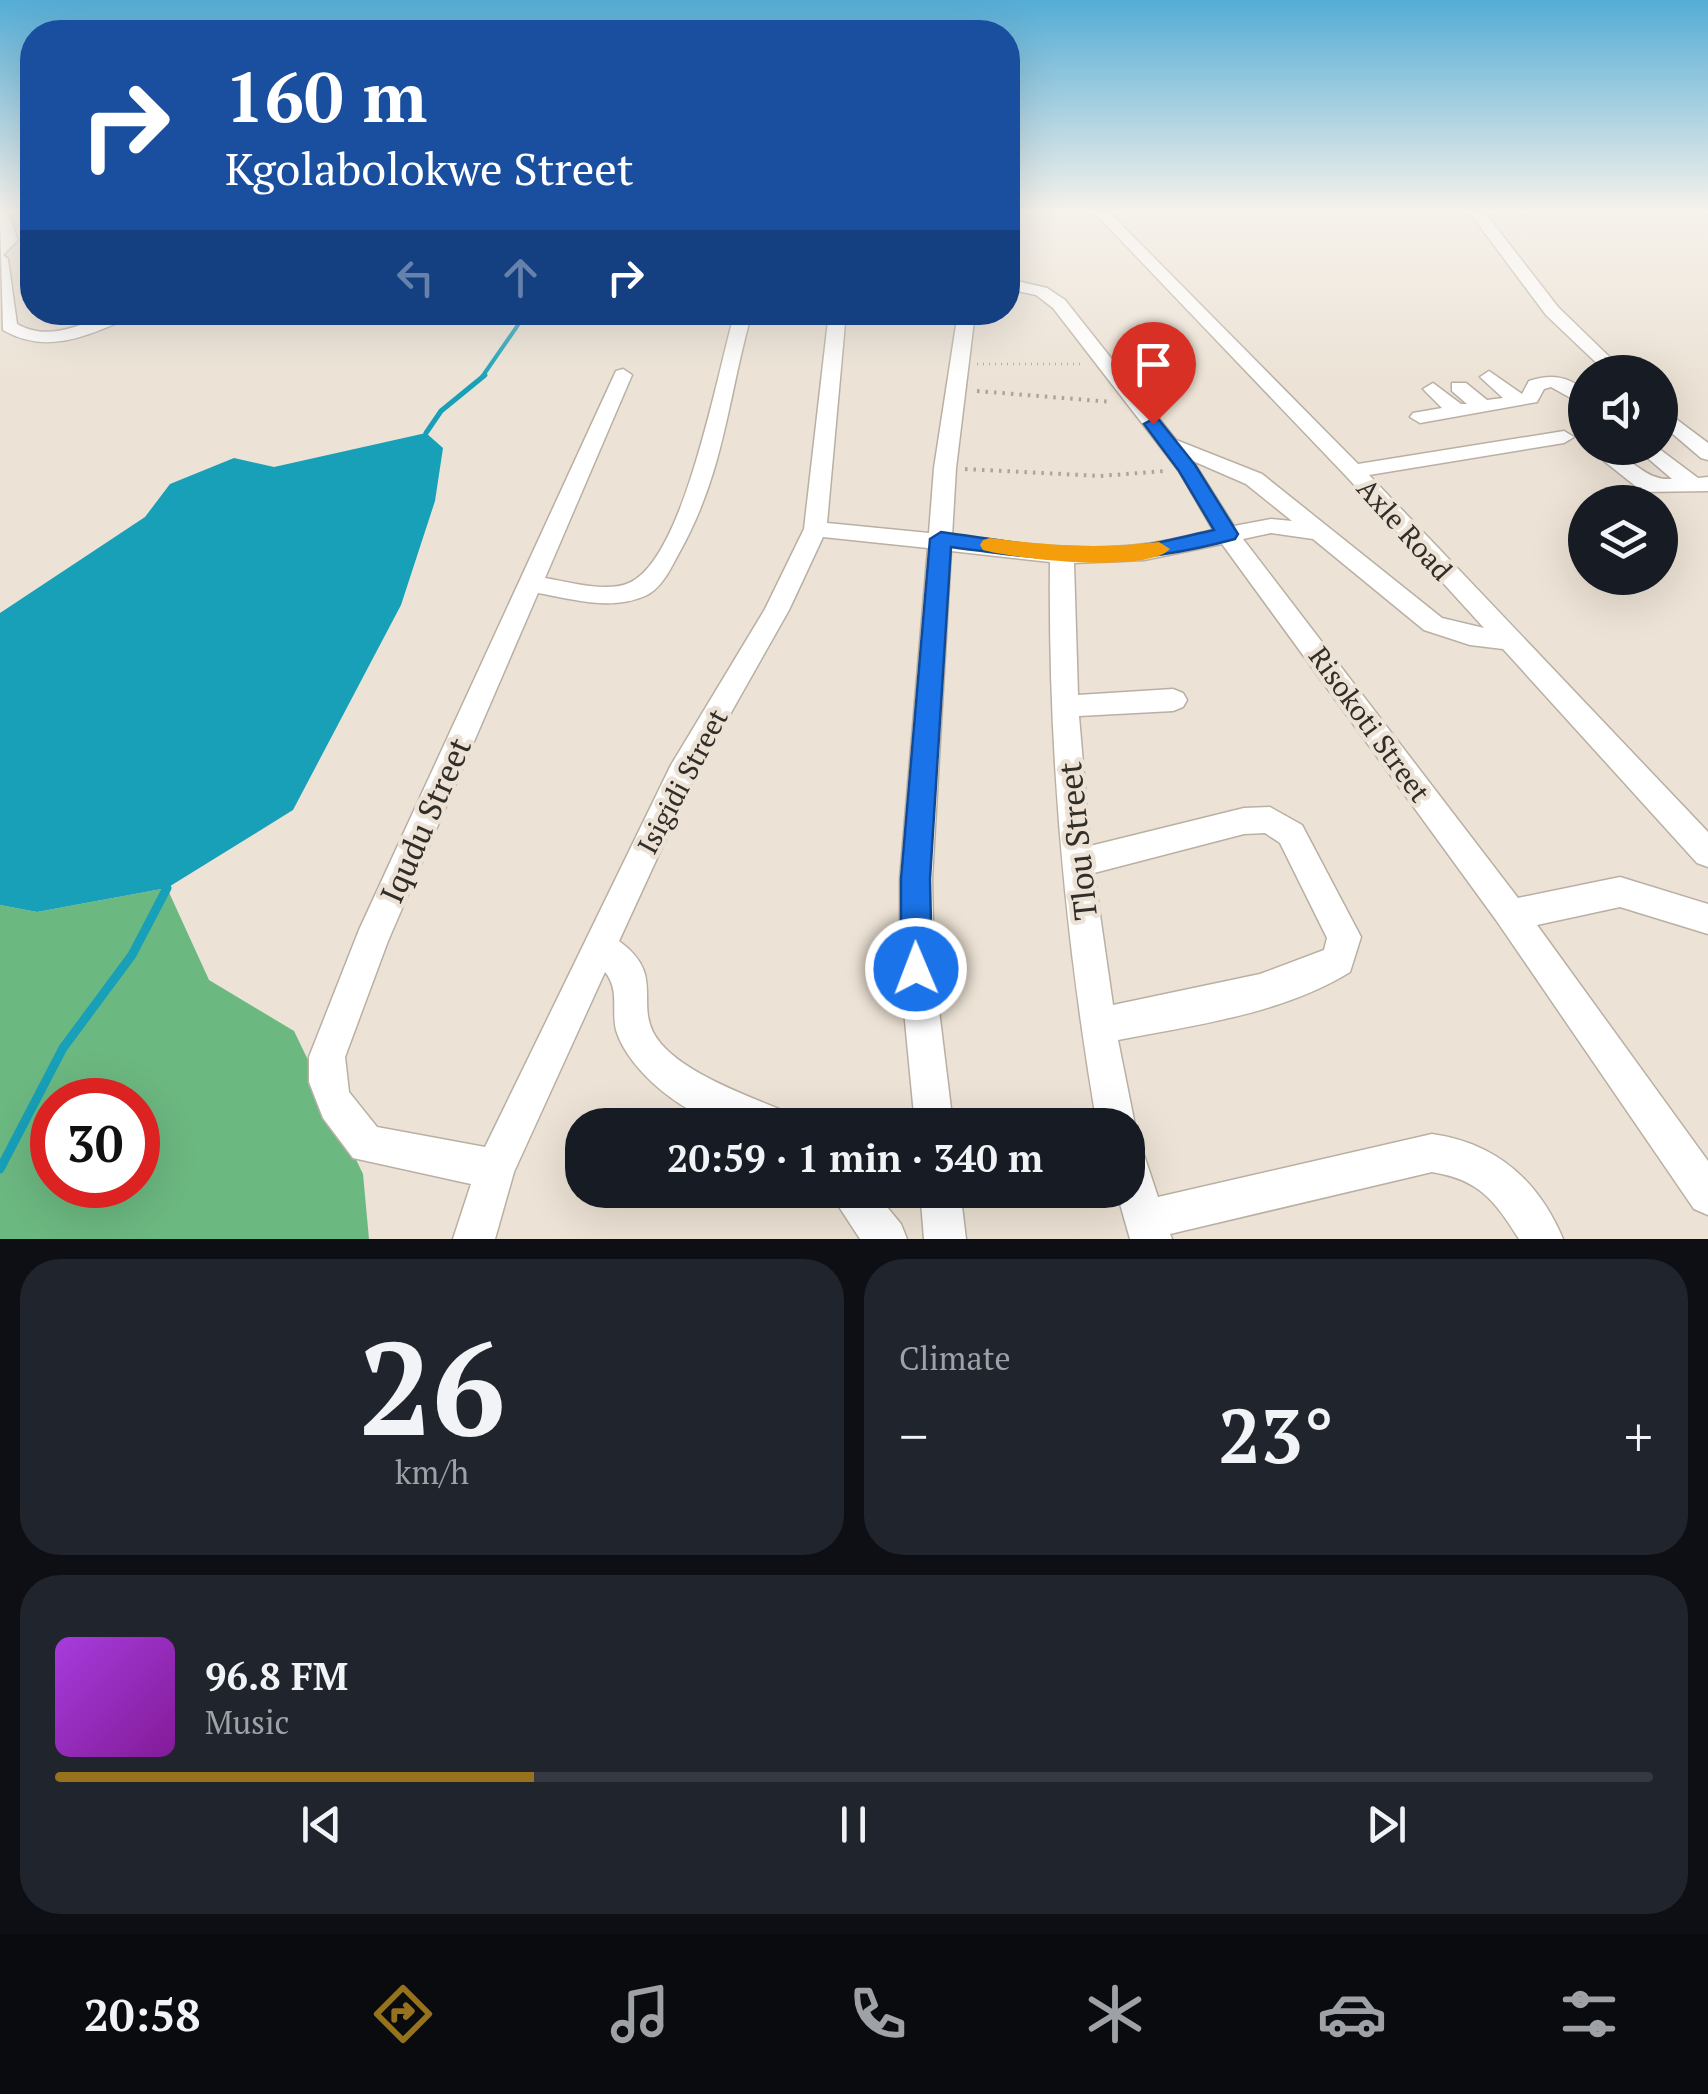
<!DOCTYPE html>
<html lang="en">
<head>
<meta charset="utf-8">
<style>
  body { margin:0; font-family:"PT Serif",serif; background:#20242c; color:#f1f3f6; height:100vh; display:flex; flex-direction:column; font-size:38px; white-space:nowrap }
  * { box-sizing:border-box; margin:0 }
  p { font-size:32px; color:#9ea1a6 }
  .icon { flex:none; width:55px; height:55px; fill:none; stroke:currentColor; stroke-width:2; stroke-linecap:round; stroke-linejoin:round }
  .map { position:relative; height:1239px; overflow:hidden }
  .side { display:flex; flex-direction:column; gap:20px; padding:20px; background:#0d0f14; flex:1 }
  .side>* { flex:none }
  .top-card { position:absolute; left:20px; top:20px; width:1000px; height:305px; border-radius:40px; box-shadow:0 10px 40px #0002; background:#1a4fa0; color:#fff; overflow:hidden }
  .buttons { position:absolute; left:1568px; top:355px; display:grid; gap:20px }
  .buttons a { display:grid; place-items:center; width:110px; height:110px; border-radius:50%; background:#171b24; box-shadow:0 10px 40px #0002; font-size:50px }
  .speed { position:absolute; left:30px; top:1078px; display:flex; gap:20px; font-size:50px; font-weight:700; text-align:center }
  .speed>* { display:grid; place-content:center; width:130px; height:130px; border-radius:50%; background:#171b24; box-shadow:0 10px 40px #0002; line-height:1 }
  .speed .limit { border:15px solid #d22; background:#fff; color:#111 }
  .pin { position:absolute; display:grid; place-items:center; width:85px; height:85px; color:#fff; margin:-102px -42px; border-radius:50% 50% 50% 0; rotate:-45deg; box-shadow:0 0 10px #0007 }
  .pin .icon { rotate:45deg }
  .me { position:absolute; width:110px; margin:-55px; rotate:359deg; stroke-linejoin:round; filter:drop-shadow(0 0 8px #0008) }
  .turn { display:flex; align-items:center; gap:35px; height:210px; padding:0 40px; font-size:45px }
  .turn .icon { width:130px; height:130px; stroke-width:2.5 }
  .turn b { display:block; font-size:70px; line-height:85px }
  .lanes { display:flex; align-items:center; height:95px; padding:0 40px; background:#0003; justify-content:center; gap:50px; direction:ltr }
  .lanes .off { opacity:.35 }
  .big { font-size:75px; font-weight:700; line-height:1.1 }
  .side .tile { flex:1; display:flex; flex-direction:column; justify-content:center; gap:15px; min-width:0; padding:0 35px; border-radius:40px; background:#20242c }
  .side .dial { align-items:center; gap:0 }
  .dial b { font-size:130px; line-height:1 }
  .song { display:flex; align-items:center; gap:30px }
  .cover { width:120px; height:120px; border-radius:15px; background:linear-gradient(135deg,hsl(280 70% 55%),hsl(290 70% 35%)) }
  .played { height:10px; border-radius:5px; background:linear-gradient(90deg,#97721c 30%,#363941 30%) }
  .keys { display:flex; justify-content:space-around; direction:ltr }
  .heat { display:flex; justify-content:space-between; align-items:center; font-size:55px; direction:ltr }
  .side .tiles { flex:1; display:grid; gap:20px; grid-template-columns:1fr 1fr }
  .tile:last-child { grid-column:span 2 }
  .trip { position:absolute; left:565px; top:1108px; width:580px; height:100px; border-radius:40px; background:#171b24; box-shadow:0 10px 40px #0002; font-weight:700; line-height:100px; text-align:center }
  .tabs { display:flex; height:160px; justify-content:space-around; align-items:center; background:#090b0e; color:#9ea1a6 }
  .tabs .icon { width:70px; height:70px }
  .tabs .on { color:#97721c }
  .tabs b { font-size:45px; color:#f1f3f6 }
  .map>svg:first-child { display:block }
  .forest { fill:#6cb881; fill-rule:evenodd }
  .water { fill:#17a0b8 }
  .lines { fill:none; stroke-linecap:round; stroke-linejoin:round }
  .stream-far2 { stroke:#17a0b8; stroke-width:4 }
  .stream-far1 { stroke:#17a0b8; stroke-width:5 }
  .stream { stroke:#17a0b8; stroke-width:9 }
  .minor-casing { stroke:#b9b0a3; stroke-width:3 }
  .path-far1 { stroke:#ada59a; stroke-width:2.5; stroke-dasharray:1 5; stroke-linecap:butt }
  .path { stroke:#ada59a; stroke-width:4; stroke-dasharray:2.5 6; stroke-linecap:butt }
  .minor { fill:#fff; fill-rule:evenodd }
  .route { fill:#1a73e8; stroke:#114b97; stroke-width:2.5 }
  .slow { fill:#f59e0b }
  .labels { text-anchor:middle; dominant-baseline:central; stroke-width:9; stroke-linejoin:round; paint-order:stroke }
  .street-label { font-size:28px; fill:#312d28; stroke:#ece2d5 }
  .near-street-label { font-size:32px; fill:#312d28; stroke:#ece2d5 }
</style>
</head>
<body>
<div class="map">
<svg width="1708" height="1239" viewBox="0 0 1708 1239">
  <rect width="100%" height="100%" fill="#ece2d5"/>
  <path class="forest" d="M 167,888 L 209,980 L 294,1031 L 363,1174 L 369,1239 L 0,1239 L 0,905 L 37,912 ZM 52,1100 L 138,1100 L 138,1185 L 52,1185 Z"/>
  <path class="water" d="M 426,433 L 443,448 L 435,501 L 401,605 L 293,810 L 167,888 L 37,912 L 0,905 L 0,613 L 145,517 L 170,484 L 234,458 L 274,467 Z"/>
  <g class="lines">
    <path class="stream-far2" d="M 482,377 L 527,312"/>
    <path class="stream-far1" d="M 426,433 L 441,411 L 485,375"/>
    <path class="stream" d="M 0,1169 L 63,1048 L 132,955 L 167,888"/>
    <g class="minor-casing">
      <path id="minor" d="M 0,209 L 7,211 L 18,240 L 3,255 L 8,259 L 17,324 C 58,347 93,312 135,312 L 133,316 C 89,335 48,356 3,330 Z
        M 1091,209 L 1106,209 L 1358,464 L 1564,431 L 1574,437 L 1564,443 L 1369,475 L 1708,832 L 1708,867 L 1697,863 L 1503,649 L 1470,645 L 1424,630 L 1313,539 L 1271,533 L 1243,539 L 1518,898 L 1620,877 L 1708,904 L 1708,934 L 1620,907 L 1537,925 L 1708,1161 L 1708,1215 L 1694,1209 L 1496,920 L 1222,544 L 1144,560 L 1074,563 L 1078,695 L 1173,689 L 1183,693 L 1187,700 L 1183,707 L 1173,711 L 1079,716 L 1090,846 L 1244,808 L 1270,807 L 1302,825 L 1361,937 L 1350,972 C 1282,1014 1195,1025 1118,1040 L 1135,1125 L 1128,1139 L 1128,1125 L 1097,1125 C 1065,938 1048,751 1050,562 L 951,551 L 932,879 L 934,969 L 953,1125 L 915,1125 L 900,969 L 900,879 L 928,548 L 823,537 L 789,610 L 693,780 L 619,941 C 664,974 637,999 653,1032 C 672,1070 749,1096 786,1112 L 792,1125 C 772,1125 750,1128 730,1125 C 688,1119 628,1071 616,1030 C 611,1009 620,990 605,972 L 514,1172 L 495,1239 L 453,1239 L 471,1184 L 353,1158 L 323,1118 L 309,1082 L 309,1057 L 359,930 L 616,371 L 623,369 L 632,375 L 545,578 C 569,582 606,593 629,583 C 685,559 718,368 735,312 L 752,312 C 727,400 725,472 678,555 C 670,570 661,589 645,596 C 611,611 572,599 538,593 L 388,941 L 345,1057 L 349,1092 L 377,1127 L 485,1147 L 671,765 L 765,609 L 804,529 L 829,312 L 846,312 L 827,523 L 929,533 L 934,468 L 958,312 L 975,312 L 956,468 L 952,536 C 1015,542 1081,553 1145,544 C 1168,541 1191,535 1213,530 L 1179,471 L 1053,308 L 1036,295 L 1008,289 L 1008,279 L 1047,288 L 1065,300 L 1176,440 L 1262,474 L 1442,618 L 1484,628 L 1346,476 ZM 1193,461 L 1246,484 L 1292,521 L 1271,519 L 1234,526 ZM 1265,833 L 1280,843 L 1327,938 L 1324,950 L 1260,974 L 1113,1005 L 1094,873 L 1244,834 Z
        M 1467,209 L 1482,209 L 1558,307 L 1625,372 L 1606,372 L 1546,315 Z
        M 1489,371 L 1522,394 L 1529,381 C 1551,374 1567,376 1585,390 L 1585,406 L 1551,387 L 1544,389 L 1537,402 L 1420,423 L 1410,417 L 1413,413 L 1442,408 L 1423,389 L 1433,383 L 1461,404 L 1467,404 L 1452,391 L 1452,383 L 1466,383 L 1487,400 L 1503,398 L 1480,377 Z
        M 1660,407 L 1708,443 L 1708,460 L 1701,458 L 1660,423 Z
        M 1636,448 L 1658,448 L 1698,478 L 1708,477 L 1708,491 L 1643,492 L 1604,461 L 1607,457 C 1633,452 1641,481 1672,479 Z
        M 1432,1134 C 1496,1143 1538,1180 1563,1239 L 1519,1239 C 1494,1200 1480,1180 1432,1172 L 1170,1234 L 1172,1239 L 1130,1239 L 1116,1190 L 1128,1190 L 1128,1143 L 1142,1149 L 1158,1197 Z
        M 828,1190 L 873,1190 L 901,1224 L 907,1239 L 860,1239 Z
        M 920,1190 L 960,1190 L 966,1239 L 924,1239 Z"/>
    </g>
    <path class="path-far1" d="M 977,364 L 1082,364"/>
    <path class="path" d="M 977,391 L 1112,402
      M 965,469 L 1100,476 L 1165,471"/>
    <use href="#minor" class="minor"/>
  </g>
  <linearGradient id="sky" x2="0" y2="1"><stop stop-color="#54acd5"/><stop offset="0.55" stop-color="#f6f2ec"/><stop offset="1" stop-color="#f6f2ec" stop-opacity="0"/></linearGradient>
  <rect width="1708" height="383" fill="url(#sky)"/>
  <path class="route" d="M 1153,419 L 1159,420 L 1195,465 L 1238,534 L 1235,539 C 1124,569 1062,562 951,547 L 930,879 L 932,969 L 927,980 L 916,984 L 906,980 L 901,969 L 901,879 L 930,539 L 941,532 C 1008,541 1077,556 1145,545 C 1168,541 1191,535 1214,530 L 1179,471 L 1144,424 Z"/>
  <path class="slow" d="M 990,538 C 1049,546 1101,549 1159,542 L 1170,549 C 1147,574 1016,559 983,550 L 980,545 L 983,540 Z"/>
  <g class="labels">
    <g class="street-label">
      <text transform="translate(1405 529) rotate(48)">Axle Road</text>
      <text transform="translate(1370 724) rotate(54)">Risokoti Street</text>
      <text transform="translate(682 781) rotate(-62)">Isigidi Street</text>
    </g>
    <g class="near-street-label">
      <text transform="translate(425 820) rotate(-66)">Iqudu Street</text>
      <text transform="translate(1077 841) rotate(-96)">Tlou Street</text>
    </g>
  </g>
</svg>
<div class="buttons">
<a><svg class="icon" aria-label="sound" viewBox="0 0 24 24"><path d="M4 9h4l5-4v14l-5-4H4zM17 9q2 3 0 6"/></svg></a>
<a><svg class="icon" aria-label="layers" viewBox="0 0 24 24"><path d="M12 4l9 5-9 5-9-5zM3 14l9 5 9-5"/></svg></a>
</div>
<div class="speed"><div class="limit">30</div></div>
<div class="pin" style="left:1153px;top:424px;background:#d93025"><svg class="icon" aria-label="arrive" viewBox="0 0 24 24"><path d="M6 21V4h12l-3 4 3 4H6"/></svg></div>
<svg class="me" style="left:916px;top:969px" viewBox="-20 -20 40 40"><circle r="17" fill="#1a73e8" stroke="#fff" stroke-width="3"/><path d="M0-11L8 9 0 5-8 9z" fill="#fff"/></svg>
<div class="trip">20:59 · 1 min · 340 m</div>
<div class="top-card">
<div class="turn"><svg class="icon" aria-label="right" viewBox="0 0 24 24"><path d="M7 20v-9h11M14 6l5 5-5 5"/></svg><div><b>160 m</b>Kgolabolokwe Street</div></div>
<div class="lanes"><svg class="icon off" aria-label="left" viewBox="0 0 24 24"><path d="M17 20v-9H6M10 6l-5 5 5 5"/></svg><svg class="icon off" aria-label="ahead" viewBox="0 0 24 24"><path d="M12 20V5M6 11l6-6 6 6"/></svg><svg class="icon" aria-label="right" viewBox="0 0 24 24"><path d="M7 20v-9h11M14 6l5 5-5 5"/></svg></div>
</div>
</div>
<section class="side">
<div class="tiles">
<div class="tile dial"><b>26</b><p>km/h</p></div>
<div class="tile"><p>Climate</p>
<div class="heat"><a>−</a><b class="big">23°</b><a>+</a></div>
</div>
<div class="tile">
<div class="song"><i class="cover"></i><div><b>96.8 FM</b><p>Music</p></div></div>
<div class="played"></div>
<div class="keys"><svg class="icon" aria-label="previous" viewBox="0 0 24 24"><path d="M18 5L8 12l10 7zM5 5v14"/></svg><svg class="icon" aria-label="pause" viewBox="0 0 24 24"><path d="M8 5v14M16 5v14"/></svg><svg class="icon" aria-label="next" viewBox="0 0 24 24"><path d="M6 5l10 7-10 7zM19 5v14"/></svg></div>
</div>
</div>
</section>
<nav class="tabs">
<b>20:58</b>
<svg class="icon on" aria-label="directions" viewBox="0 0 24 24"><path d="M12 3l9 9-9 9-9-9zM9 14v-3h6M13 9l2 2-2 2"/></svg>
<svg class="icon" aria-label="music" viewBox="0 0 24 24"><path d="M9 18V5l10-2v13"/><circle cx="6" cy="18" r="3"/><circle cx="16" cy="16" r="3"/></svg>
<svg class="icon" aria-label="phone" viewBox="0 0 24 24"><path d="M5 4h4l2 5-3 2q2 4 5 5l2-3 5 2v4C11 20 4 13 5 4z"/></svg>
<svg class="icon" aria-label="climate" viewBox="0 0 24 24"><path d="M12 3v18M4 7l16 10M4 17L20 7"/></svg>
<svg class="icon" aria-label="car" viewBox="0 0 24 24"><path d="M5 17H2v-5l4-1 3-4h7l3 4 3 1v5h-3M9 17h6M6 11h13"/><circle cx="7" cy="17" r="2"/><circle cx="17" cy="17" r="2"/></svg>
<svg class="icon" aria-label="filters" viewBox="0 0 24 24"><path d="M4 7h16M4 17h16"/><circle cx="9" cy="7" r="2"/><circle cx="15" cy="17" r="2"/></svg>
</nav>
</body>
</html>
